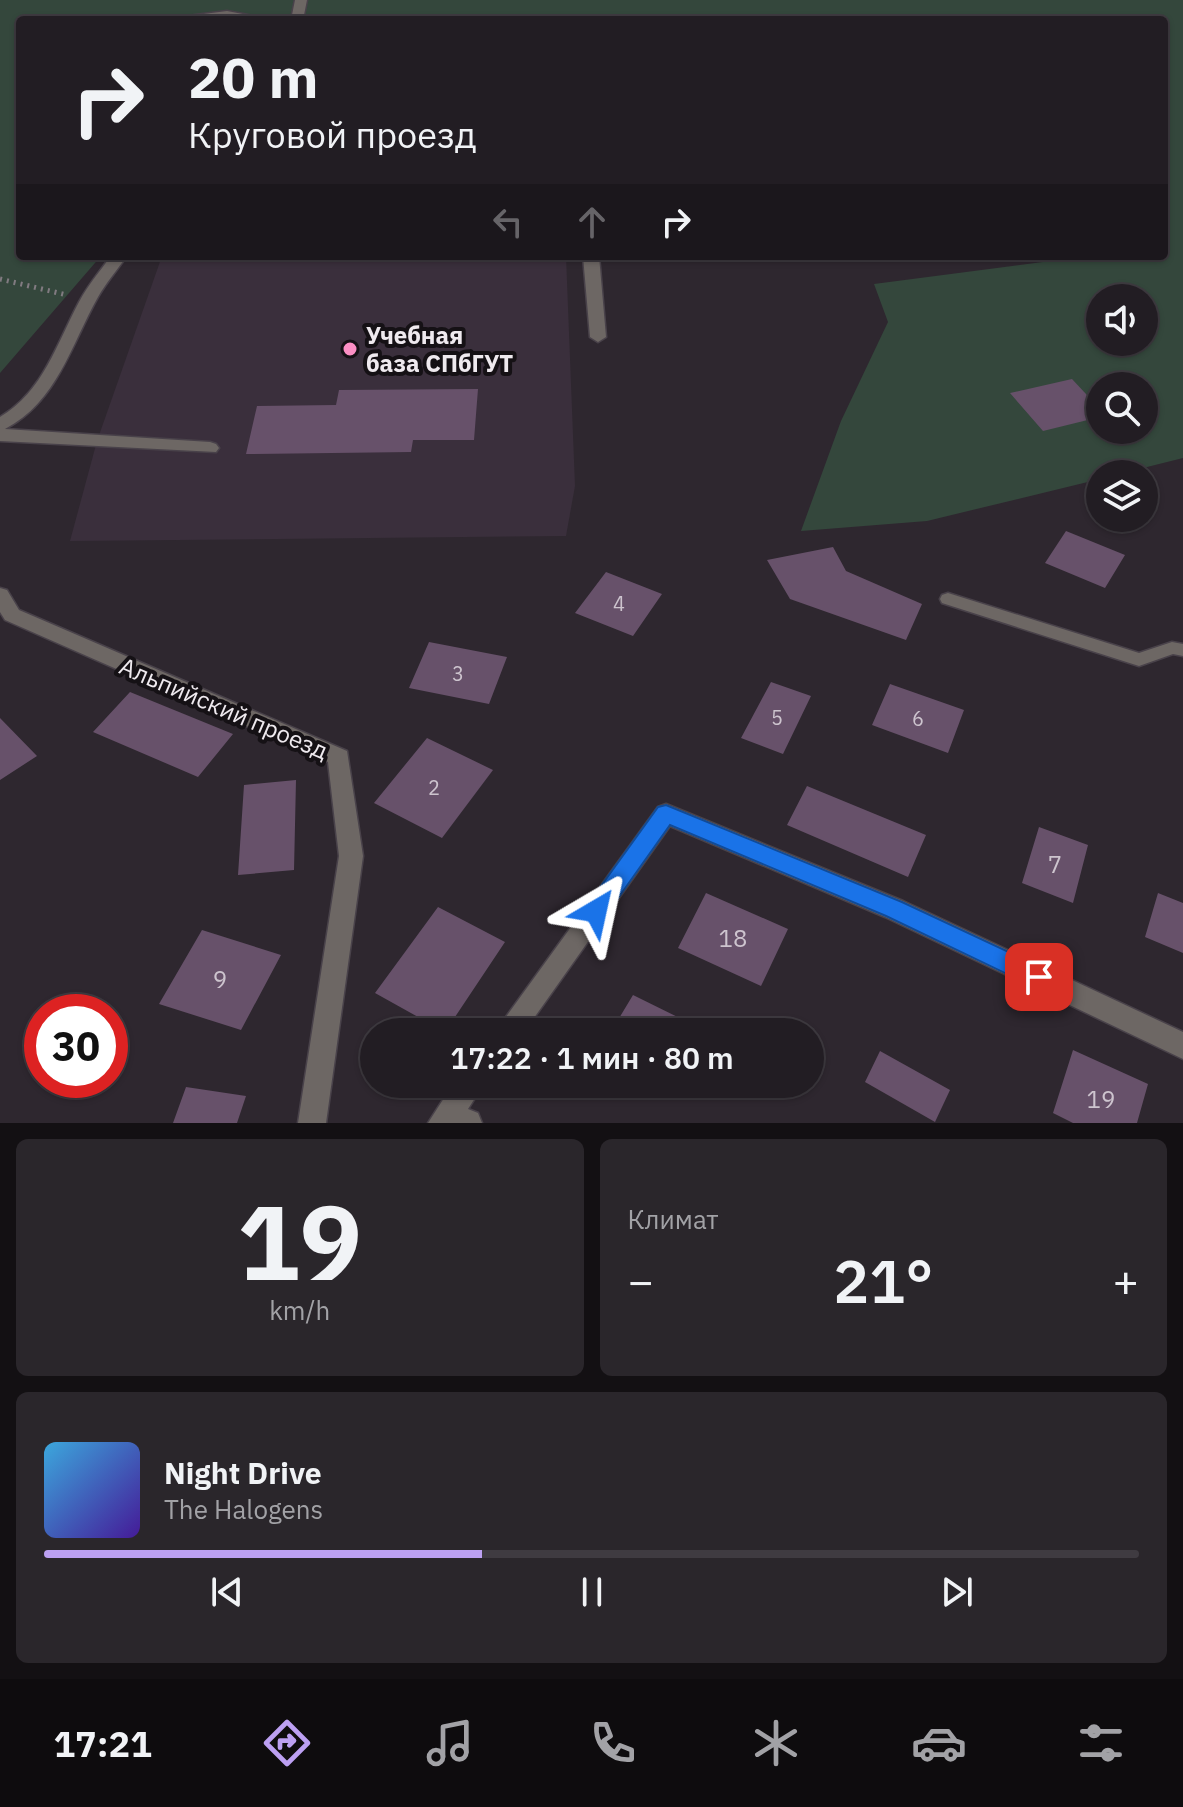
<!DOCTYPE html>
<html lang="ru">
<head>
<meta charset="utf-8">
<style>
  body { margin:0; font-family:"IBM Plex Sans",sans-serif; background:#2a262b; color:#f1f3f6; height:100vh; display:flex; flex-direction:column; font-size:30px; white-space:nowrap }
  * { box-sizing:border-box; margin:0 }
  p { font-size:26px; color:#a2a2a6 }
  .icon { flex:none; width:44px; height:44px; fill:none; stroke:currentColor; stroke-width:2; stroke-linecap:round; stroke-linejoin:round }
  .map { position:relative; height:1123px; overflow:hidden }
  .details { display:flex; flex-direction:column; gap:16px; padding:16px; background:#131013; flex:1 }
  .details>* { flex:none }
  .guide { position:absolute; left:16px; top:16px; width:1152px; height:244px; border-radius:8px; box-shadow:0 2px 6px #0004,0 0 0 2px #3f3b41; background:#221d23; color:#f1f3f6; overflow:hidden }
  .buttons { position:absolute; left:1086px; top:284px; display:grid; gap:16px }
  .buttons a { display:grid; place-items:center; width:72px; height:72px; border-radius:50%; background:#221d23; box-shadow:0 2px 6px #0004,0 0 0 2px #3f3b41; font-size:40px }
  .speed { position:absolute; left:24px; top:994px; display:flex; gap:16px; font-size:40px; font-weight:700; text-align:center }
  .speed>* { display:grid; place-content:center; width:104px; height:104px; border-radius:50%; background:#221d23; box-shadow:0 2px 6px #0004,0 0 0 2px #3f3b41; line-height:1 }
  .speed .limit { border:12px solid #d22; background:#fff; color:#111 }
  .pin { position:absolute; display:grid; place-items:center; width:68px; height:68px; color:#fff; margin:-34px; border-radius:16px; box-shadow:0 4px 12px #0006 }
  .me { position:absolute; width:88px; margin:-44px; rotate:36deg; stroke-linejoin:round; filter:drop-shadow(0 0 6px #0008) }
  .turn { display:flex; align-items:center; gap:28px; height:168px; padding:0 40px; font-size:36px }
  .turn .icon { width:104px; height:104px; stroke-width:2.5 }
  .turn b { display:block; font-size:56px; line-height:68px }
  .lanes { display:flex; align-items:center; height:76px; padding:0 40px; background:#0003; justify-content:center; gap:40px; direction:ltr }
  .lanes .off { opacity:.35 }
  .big { font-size:60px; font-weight:600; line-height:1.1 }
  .details .widget { flex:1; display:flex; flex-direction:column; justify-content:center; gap:12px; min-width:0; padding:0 28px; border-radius:12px; background:#2a262b }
  .details .dial { align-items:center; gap:0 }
  .dial b { font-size:104px; line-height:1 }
  .song { display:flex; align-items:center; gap:24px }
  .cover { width:96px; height:96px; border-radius:12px; background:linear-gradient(135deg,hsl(200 70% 55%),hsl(260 70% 35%)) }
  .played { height:8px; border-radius:4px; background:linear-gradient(90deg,#bca0f2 40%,#3f3b41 40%) }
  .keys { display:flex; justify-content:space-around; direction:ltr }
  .heat { display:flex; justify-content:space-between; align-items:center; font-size:44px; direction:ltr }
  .details .tiles { flex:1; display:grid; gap:16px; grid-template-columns:1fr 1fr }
  .widget:last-child { grid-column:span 2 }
  .trip { position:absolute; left:360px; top:1018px; width:464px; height:80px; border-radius:40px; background:#221d23; box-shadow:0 2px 6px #0004,0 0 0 2px #3f3b41; font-weight:600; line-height:80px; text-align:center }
  .tabs { display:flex; height:128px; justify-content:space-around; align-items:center; background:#0e0c0e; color:#a2a2a6 }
  .tabs .icon { width:56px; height:56px }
  .tabs .active { color:#bca0f2 }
  .tabs b { font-size:36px; color:#f1f3f6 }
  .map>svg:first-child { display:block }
  .built { fill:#3a2f3c }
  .green { fill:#34473c; fill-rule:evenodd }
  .building { fill:#67516a }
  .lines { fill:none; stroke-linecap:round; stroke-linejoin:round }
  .lane-casing { stroke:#49424a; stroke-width:3 }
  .street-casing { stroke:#49424a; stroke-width:3 }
  .path { stroke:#817b81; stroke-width:5; stroke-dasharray:2 5; stroke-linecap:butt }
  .lane { fill:#6d6764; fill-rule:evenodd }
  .street { fill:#6d6764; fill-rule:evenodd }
  .route { fill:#1a73e8; stroke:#114b97; stroke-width:2 }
  .poi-dot { fill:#fb8fc4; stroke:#151115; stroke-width:3 }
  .labels { text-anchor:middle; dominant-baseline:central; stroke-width:8; stroke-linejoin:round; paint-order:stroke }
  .number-label { font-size:20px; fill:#cdc4ce }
  .poi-label { font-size:24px; font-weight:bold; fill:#efeaef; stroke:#151115; text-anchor:start }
  .street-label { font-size:24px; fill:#efeaef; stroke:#151115 }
  .near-number-label { font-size:24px; fill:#cdc4ce }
</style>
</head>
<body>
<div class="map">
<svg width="1183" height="1123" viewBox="0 0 1183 1123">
  <rect width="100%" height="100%" fill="#2e272f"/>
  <path class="built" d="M 162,256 L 566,256 L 575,486 L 566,536 L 70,541 L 97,441 Z"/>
  <path class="green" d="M 0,0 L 1183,0 L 1183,458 L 1119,474 L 1100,474 L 1100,479 L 927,521 L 801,531 L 841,421 L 888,322 L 874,284 L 1089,256 L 1164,256 L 1164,20 L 20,20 L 20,256 L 101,256 L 0,373 ZM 1100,298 L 1144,298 L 1144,342 L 1100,342 ZM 1100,386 L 1144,386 L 1144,430 L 1100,430 Z"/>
  <path class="building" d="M 1072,379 L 1100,409 L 1100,417 L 1043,431 L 1010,393 Z
    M 478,389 L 474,440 L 413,440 L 411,452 L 246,454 L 257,406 L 336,405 L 339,390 Z
    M 1066,531 L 1125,555 L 1105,588 L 1045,563 Z
    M 833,547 L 846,571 L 922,604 L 906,640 L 790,599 L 767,560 Z
    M 606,572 L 662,594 L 633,636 L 575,613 Z
    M 429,642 L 507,657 L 489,704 L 409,688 Z
    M 771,682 L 811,696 L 783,754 L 741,738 Z
    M 890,684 L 964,710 L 948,753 L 872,725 Z
    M 130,692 L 233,734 L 198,777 L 93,732 Z
    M 0,718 L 37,756 L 0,780 Z
    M 427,738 L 493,770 L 442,838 L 374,803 Z
    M 296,780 L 294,870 L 238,875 L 244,785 Z
    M 807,786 L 926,835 L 908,877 L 787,825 Z
    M 1039,827 L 1088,845 L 1073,903 L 1022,883 Z
    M 706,893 L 788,929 L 761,986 L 678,948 Z
    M 1158,893 L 1183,903 L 1183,953 L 1145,937 Z
    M 438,907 L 505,942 L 445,1032 L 375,993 Z
    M 202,930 L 281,955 L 241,1030 L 159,1004 Z
    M 633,995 L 708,1032 L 628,1032 L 615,1025 Z
    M 1073,1050 L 1148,1084 L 1137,1123 L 1073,1123 L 1053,1113 Z
    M 880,1051 L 950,1090 L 935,1122 L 865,1082 Z
    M 186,1087 L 246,1096 L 237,1123 L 173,1123 Z"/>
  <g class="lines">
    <g class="lane-casing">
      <path id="lane" d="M 227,11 L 274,20 L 227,17 L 175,20 L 180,17 Z
        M 948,593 L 1139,653 L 1172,642 L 1183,644 L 1183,656 L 1173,654 L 1139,666 L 942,603 L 940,599 L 942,595 Z"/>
    </g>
    <g class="street-casing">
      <path id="street" d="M 295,0 L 307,0 L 303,20 L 291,20 Z
        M 111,256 L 127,256 C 117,270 106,283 98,297 C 71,345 57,402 5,429 L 210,442 L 216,444 L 219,448 L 216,452 L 0,441 L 0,417 C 43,392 57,343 79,302 C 88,285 100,271 111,256 Z
        M 583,256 L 599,256 L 606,337 L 598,342 L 590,337 Z
        M 0,588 L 7,590 L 19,610 L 347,751 L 363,856 L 326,1123 L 298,1123 L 339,856 L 328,762 L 5,620 L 0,612 Z
        M 666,804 L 903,901 L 1183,1032 L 1183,1059 L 885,917 L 670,826 L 524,1032 L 495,1032 L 658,807 Z
        M 453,1084 L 484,1084 L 468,1109 L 478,1113 L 482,1123 L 428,1123 Z"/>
    </g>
    <path class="path" d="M 0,279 L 67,295"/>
    <use href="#lane" class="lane"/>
    <use href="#street" class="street"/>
  </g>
  <path class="route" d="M 666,805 L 902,902 L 1047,970 L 1050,977 L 1047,985 L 1039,988 L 1030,985 L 886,916 L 670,825 L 604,918 L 596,921 L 588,918 L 584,911 L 588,904 L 658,807 Z"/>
  <circle class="poi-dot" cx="350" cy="349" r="8"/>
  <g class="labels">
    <g class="number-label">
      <text x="619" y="603">4</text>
      <text x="458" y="673">3</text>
      <text x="777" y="717">5</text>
      <text x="918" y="718">6</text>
      <text x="434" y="787">2</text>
    </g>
    <g class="poi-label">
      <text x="366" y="335">Учебная<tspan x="366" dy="28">база СПбГУТ</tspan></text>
    </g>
    <g class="street-label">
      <text transform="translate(224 708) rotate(23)">Альпийский проезд</text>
    </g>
    <g class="near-number-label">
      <text x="1055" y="864">7</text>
      <text x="733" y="938">18</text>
      <text x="220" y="979">9</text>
      <text x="1101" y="1099">19</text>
    </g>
  </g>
</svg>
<div class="buttons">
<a><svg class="icon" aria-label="sound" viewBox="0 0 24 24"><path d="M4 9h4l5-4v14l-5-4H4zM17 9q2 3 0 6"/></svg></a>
<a><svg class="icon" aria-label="search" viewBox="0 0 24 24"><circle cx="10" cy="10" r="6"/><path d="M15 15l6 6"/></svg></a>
<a><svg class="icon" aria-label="layers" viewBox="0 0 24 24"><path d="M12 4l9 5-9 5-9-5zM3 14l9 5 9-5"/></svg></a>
</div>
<div class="speed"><div class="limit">30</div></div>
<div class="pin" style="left:1039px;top:977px;background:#d93025"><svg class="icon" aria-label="arrive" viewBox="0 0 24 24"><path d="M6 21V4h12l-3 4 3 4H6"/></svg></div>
<svg class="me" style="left:596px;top:911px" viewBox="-20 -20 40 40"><path d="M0-17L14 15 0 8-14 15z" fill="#1a73e8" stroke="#fff" stroke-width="4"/></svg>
<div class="trip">17:22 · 1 мин · 80 m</div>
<div class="guide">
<div class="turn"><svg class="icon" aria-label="right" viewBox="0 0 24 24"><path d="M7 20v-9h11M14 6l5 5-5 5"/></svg><div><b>20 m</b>Круговой проезд</div></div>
<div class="lanes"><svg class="icon off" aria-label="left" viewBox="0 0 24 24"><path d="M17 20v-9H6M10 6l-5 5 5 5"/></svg><svg class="icon off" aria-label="ahead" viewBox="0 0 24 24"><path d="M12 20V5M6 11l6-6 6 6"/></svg><svg class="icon" aria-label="right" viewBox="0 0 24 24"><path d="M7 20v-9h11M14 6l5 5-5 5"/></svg></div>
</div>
</div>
<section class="details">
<div class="tiles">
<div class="widget dial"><b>19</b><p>km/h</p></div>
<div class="widget"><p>Климат</p>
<div class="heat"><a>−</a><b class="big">21°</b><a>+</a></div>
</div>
<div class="widget">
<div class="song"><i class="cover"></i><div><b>Night Drive</b><p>The Halogens</p></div></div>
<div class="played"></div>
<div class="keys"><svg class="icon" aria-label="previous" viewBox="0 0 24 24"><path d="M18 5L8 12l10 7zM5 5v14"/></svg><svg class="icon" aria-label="pause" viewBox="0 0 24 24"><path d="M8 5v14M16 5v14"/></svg><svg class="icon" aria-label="next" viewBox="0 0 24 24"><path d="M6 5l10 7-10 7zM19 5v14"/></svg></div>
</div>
</div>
</section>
<nav class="tabs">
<b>17:21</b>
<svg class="icon active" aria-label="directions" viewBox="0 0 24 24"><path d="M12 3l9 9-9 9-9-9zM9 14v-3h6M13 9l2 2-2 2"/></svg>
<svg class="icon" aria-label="music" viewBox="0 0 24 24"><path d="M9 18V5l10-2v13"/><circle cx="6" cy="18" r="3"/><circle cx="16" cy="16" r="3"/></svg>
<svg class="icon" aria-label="phone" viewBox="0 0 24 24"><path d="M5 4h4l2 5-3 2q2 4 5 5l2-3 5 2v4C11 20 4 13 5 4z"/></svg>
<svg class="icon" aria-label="climate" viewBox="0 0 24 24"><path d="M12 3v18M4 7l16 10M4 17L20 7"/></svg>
<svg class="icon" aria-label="car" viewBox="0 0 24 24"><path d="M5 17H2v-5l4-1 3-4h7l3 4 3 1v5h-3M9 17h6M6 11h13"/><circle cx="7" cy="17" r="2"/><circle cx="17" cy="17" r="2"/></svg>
<svg class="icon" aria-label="filters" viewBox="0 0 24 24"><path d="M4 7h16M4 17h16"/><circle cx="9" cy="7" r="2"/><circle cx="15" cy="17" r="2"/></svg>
</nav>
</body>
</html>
